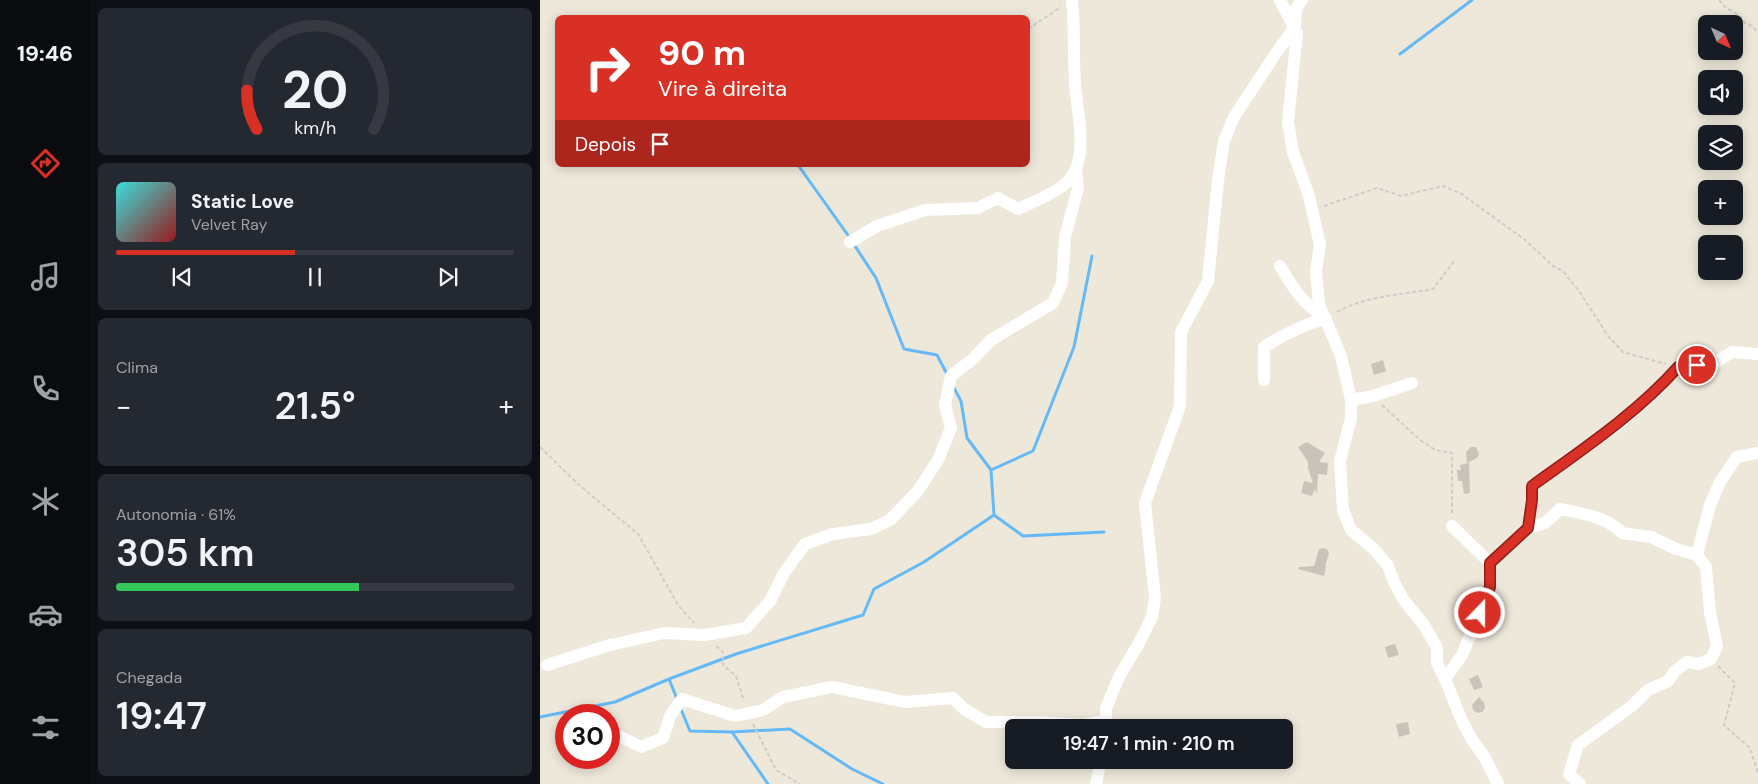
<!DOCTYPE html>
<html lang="pt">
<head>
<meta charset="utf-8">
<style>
  body { margin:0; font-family:"DM Sans",sans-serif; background:#242831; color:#f1f3f6; height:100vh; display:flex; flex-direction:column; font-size:19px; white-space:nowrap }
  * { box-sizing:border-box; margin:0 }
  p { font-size:16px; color:#9ea1a6 }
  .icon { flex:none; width:28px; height:28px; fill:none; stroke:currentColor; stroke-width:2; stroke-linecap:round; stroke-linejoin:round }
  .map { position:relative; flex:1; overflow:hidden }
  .drawer { display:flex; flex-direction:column; gap:8px; padding:8px; background:#0d0f14; width:450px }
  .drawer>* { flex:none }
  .hud { position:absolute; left:15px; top:15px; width:475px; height:152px; border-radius:8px; box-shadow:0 2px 12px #0003; background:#d93025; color:#fff; overflow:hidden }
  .needle { width:32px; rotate:136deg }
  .fabs { position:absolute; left:1158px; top:15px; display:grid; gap:10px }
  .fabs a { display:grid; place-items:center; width:45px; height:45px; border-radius:8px; background:#171b24; box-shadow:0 2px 12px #0003; font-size:25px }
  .speed { position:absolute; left:15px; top:704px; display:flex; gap:10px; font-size:25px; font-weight:700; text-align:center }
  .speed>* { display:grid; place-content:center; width:65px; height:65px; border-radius:50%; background:#171b24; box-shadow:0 2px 12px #0003; line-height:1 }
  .speed .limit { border:8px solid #d22; background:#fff; color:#111 }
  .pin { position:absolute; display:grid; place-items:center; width:42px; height:42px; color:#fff; margin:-21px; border:2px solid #fff; border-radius:50%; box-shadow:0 1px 5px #0007 }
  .me { position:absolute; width:55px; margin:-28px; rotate:22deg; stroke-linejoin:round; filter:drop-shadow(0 0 4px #0008) }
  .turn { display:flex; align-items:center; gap:18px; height:105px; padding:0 20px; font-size:22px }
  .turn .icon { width:65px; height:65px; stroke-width:2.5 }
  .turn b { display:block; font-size:35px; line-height:42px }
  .then { display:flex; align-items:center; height:48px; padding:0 20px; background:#0003; gap:10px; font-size:19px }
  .big { font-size:38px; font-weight:600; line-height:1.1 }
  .drawer .card { flex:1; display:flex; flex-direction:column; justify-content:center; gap:8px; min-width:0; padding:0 18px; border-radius:8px; background:#242831 }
  .drawer .dial { align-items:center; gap:0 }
  .dial svg { height:130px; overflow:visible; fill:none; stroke:#363941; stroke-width:7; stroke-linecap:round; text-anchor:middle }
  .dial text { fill:#f1f3f6; stroke:none }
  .song { display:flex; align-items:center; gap:15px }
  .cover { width:60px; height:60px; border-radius:8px; background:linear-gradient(135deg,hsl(180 70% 55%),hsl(0 70% 35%)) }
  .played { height:5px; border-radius:2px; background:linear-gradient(90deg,#d93025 45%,#363941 45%) }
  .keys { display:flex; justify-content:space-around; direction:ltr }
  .heat { display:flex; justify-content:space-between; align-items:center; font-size:28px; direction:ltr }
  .charge { height:8px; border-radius:4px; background:linear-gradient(90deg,#34c759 61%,#363941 0) }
  .trip { position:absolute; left:465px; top:719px; width:288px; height:50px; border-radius:8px; background:#171b24; box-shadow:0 2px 12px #0003; font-weight:600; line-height:50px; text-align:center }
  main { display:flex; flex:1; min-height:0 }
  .dock { display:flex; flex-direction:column; width:90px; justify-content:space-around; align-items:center; background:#090b0e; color:#9ea1a6 }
  .dock .icon { width:35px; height:35px }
  .dock .active { color:#d93025 }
  .dock b { font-size:22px; color:#f1f3f6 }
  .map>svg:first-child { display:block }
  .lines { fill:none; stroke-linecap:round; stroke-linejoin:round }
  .stream { stroke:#65b9f7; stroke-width:3 }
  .building { fill:#c8c4ba }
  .path { stroke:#ccc; stroke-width:2; stroke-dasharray:4 2.5; stroke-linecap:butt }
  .street { stroke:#fff; stroke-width:12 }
  .route-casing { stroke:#8d1f18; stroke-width:12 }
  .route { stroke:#d93025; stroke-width:9 }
</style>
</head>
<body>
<main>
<nav class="dock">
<b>19:46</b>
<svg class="icon active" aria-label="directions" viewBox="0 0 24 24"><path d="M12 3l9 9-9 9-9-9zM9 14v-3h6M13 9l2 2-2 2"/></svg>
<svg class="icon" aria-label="music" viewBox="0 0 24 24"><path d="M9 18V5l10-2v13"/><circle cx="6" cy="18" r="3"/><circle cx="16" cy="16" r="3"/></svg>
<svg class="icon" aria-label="phone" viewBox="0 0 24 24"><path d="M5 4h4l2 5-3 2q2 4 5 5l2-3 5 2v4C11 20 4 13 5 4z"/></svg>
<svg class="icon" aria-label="climate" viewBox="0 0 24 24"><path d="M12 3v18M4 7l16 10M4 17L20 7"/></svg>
<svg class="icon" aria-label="car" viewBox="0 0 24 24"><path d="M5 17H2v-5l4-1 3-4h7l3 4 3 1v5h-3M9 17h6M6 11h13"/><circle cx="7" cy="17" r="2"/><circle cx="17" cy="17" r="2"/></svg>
<svg class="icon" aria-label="filters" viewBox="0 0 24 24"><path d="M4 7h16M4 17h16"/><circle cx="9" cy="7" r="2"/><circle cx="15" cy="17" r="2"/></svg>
</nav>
<section class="drawer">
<div class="card dial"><svg viewBox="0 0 100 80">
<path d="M14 69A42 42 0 1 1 86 69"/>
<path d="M14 69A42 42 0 0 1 8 45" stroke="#d93025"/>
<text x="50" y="56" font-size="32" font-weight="700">20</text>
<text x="50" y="72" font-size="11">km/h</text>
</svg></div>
<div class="card">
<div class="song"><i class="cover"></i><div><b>Static Love</b><p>Velvet Ray</p></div></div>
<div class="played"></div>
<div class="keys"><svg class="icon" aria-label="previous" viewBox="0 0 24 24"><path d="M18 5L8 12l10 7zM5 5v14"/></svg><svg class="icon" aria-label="pause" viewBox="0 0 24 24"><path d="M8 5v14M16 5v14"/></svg><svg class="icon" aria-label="next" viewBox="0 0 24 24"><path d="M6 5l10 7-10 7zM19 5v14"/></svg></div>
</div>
<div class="card"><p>Clima</p>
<div class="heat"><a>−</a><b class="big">21.5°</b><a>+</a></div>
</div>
<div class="card"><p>Autonomia · 61%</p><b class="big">305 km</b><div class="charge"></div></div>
<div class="card"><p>Chegada</p><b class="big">19:47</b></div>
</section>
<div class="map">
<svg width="1218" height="784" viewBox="0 0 1218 784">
  <rect width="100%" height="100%" fill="#ede8da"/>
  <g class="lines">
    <path class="stream" d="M 860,54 L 932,0
      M 258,165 L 310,238
      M 313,243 L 336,278 L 364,349 L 397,355 L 408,376
      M 413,386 L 421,401 L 427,438 L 451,470
      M 454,515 L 451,470 L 493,451 L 534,347 L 552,256
      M 129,679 L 196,654 L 323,615 L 334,589 L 384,562 L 454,515 L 483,536 L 564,532
      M 140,707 L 150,731 L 192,732 L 250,729 L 312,769 L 343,784
      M 0,717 L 75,702 L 129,679 L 137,699
      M 192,732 L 228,784"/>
  </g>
  <path class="building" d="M 843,360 L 846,371 L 834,375 L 831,364 Z
    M 767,442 L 785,453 L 779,462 L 788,463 L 787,475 L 778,474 L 777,494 L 775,489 L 772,496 L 761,493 L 764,481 L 773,483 L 768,468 L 768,462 L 758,447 Z
    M 931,447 L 936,447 L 939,454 L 937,458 L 927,463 L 926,452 Z
    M 929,463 L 930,493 L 924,494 L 922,481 L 918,481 L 917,470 L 921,470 L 920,465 Z
    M 784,548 L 788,550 L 789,554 L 785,566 L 786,566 L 784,576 L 758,569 L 759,567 L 774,566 L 779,549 Z
    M 855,644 L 859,655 L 848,658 L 845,647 Z
    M 938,675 L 943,687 L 934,690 L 929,679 Z
    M 939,697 L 944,703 L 945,708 L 942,712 L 937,713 L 933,710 L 932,705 Z
    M 868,722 L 870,734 L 859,737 L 856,724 Z"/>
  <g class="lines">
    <path class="path" d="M 1179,0 L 1185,7 L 1199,15 L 1205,23 L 1212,26 L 1218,33
      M 488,29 L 521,7
      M 784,206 L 837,188 L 861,196 L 903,186 L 920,193 L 984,239 L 1013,266 L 1023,271 L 1039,291 L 1068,336 L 1083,352 L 1126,364
      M 797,312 C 825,296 861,295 893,289 L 915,260
      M 842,405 L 880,440 L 895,450 L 912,453 L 912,514
      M 0,447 L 39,485 L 98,534 L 138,605 L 154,623
      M 176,646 L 183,652 L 183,665 L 196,676 L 204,701
      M 1178,666 L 1195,683 L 1184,725 L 1210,748 L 1218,773
      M 213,724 L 236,770 L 260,784"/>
    <path class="street" d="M 740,0 L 757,33 L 748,122 L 753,152 L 769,196 L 780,245 L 776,271 L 779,304 L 801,356 L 811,400 L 811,418 L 800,461 L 803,510 L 811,530 L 834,549 L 848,566 L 854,582 L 863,599 L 884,625 L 897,648 L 897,663 L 905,679 L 922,721 L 931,738 L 945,758 L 958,784
      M 310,242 L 337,226 L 385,210 L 438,208 L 458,198 L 478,209 C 493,202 512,195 525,184 C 551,162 537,113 535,84 C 533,56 535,28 532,0
      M 740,266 C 753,288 763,304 785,318
      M 724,380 L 724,347 C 744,334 764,325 786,318
      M 811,400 L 833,396 L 872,383
      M 988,528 L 1005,523 L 1020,509 C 1040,513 1068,517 1082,533 L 1111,537 L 1136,549 L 1157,555
      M 950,563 L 988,528 L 992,499 L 992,486 L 1081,422 L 1119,388 L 1138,367 L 1176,362 L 1192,352 L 1218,354
      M 7,665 L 70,645 L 124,633 L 165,635 L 206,628 L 230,601 L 244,573 L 265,544 L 293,534 L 331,529 L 350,520 L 377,492 L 398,460 L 411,428 L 405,405 L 411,376 L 433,359 L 451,340 L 513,303 L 522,283 L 525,237 L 538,188 L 536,168
      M 905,679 L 922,655 L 950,587 L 950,563 L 912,526
      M 566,728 L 566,708 L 579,677 L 599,643 L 612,617 L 615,598 L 605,503 L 640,406 L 641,332 L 668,281 L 678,180 L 684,141 L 694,117 L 736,53 L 755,27 L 756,8 L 762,0
      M 69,731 L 101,747 L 123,738 L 130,716 L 142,699 L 195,716 L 223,710 L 243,697 L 292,687 L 365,702 L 413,698 L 424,709 L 446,722 L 499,722 L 543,725 L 566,720
      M 556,784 L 561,760
      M 1040,784 L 1029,774 L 1038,745 L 1092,706 L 1108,690 L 1128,681 L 1135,671 L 1147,662 L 1159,664 L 1171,659 L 1177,646 L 1170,612 L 1166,567 L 1157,555 L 1170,505 L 1180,482 L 1197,457 L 1218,453"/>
  </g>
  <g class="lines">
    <g class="route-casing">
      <path id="route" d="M 940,613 L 950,587 L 950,563 L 988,528 L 992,500 L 992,486 C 1043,449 1096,414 1138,367 L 1157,365"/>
    </g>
    <use href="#route" class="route"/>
  </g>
</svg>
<div class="fabs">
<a><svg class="needle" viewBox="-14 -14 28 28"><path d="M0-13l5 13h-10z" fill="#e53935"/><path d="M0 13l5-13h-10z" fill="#9ea1a6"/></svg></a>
<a><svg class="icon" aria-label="sound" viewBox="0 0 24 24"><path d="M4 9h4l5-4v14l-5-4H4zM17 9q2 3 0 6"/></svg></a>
<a><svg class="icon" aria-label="layers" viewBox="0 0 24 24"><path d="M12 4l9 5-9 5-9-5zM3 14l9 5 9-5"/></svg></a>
<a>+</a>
<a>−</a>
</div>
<div class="speed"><div class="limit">30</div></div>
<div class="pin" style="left:1157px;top:365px;background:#d93025"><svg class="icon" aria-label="arrive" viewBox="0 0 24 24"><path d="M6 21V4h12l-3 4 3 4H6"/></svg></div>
<svg class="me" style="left:940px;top:613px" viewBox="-20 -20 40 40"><circle r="17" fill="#d93025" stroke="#fff" stroke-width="3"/><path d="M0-11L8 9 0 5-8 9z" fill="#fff"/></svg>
<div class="trip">19:47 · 1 min · 210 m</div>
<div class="hud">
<div class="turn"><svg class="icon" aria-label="right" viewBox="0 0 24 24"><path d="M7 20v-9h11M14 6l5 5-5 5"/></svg><div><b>90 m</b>Vire à direita</div></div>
<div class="then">Depois<svg class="icon" aria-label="arrive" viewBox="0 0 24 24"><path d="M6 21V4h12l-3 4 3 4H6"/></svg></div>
</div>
</div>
</main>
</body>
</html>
